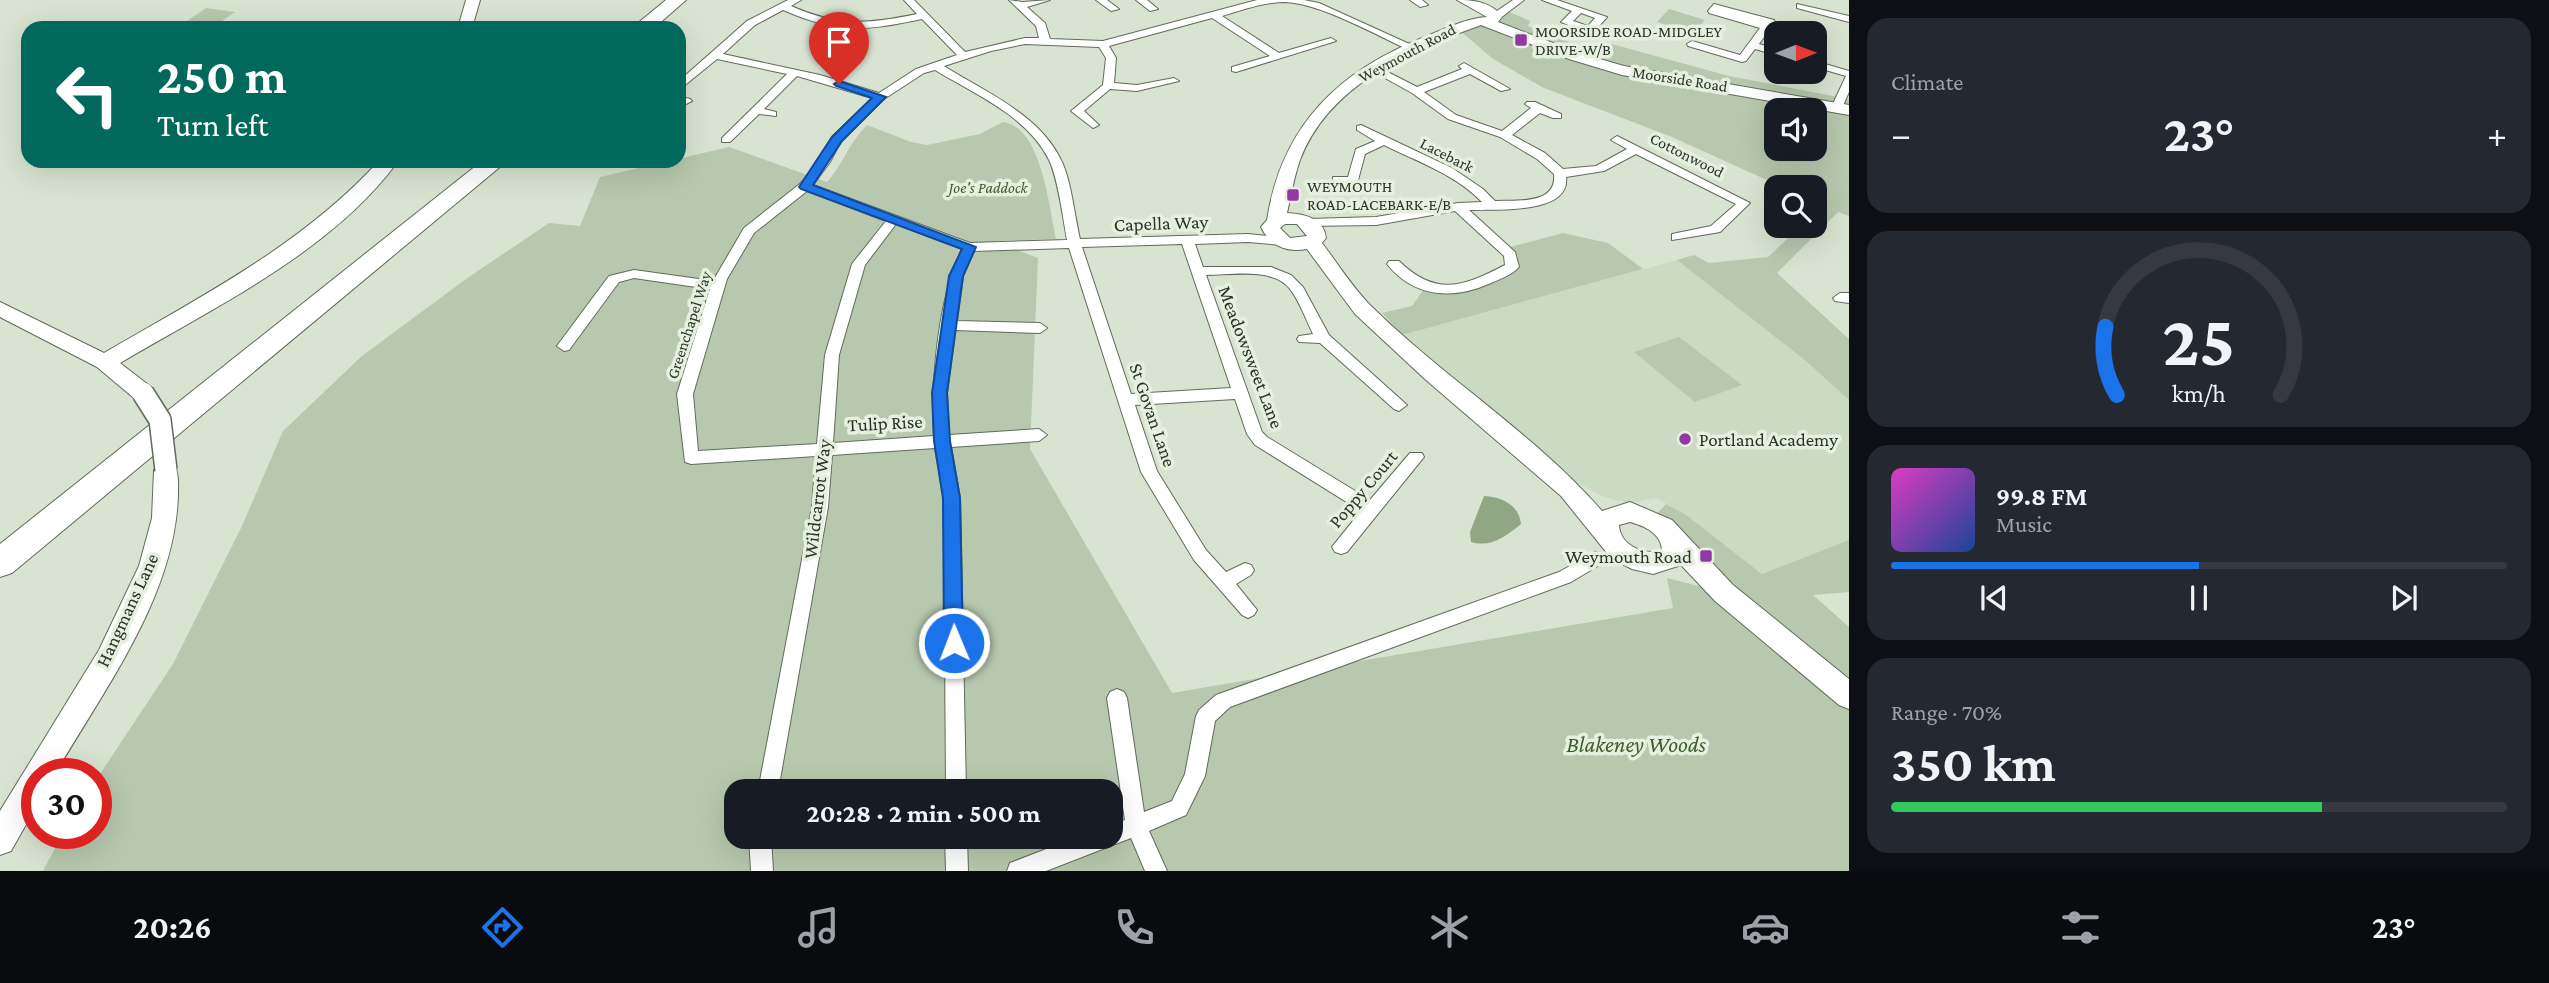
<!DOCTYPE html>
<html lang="en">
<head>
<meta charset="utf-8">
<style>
  body { margin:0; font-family:"Crimson Pro",serif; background:#242831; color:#f1f3f6; height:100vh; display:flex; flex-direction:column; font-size:26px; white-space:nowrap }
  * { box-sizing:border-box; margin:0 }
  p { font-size:23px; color:#9ea1a6 }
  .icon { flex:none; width:38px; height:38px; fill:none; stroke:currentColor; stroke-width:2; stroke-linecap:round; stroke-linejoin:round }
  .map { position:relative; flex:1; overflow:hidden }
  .side { display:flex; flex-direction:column; gap:18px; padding:18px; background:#0d0f14; width:700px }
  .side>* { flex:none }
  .top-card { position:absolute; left:21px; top:21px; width:665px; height:147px; border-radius:21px; box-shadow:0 7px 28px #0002; background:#00695c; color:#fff; overflow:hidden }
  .needle { width:46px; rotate:89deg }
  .tools { position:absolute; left:1764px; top:21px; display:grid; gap:14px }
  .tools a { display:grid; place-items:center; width:63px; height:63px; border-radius:14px; background:#171b24; box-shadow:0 7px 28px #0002; font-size:35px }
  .speed { position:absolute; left:21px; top:758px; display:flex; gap:14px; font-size:35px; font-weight:700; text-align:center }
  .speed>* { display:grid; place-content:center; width:91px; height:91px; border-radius:50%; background:#171b24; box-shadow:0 7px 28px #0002; line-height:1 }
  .speed .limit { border:10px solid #d22; background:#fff; color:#111 }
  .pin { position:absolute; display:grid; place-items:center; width:60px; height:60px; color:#fff; margin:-72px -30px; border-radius:50% 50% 50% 0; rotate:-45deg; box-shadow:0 0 7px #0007 }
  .pin .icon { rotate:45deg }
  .me { position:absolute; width:77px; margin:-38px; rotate:359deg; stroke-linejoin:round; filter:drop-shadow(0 0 5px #0008) }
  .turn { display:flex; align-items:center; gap:24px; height:147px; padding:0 21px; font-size:32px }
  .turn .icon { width:91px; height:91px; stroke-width:2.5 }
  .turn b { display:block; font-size:49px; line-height:60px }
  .big { font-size:52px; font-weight:700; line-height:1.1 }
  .side .widget { flex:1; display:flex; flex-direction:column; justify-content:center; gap:10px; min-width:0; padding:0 24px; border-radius:21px; background:#242831 }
  .side .dial { align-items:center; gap:0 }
  .dial svg { height:182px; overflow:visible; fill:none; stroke:#363941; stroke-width:7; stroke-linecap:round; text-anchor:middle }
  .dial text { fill:#f1f3f6; stroke:none }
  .song { display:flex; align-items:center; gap:21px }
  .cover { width:84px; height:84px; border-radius:10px; background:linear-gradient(135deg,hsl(310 70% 55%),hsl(220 70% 35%)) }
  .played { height:7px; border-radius:4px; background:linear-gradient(90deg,#1a73e8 50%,#363941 50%) }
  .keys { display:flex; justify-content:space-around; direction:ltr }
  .heat { display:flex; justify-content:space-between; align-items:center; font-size:38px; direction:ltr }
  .charge { height:10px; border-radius:5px; background:linear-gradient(90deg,#34c759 70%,#363941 0) }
  .trip { position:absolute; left:724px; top:779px; width:399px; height:70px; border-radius:21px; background:#171b24; box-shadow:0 7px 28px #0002; font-weight:700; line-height:70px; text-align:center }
  .tab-bar { display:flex; height:112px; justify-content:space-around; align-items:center; background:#090b0e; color:#9ea1a6 }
  .tab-bar .icon { width:49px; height:49px }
  .tab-bar .current { color:#1a73e8 }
  .tab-bar b { font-size:32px; color:#f1f3f6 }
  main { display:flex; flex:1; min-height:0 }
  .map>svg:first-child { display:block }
  .built { fill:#cbdac2 }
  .green { fill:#b7c8ae; fill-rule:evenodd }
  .water { fill:#91a784 }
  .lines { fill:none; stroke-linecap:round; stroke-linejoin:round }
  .street-casing { stroke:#616b5c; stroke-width:2 }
  .secondary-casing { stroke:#616b5c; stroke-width:2 }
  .highway-casing { stroke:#616b5c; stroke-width:2 }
  .street { fill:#fff; fill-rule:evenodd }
  .secondary { fill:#fff; fill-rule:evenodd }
  .highway { fill:#fff; fill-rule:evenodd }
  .secondary-bridge-casing { stroke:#616b5c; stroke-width:24; stroke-linecap:butt }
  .secondary-bridge { stroke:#fff; stroke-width:21 }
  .route { fill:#1a73e8; stroke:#114b97; stroke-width:2 }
  .poi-dot { fill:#9238a4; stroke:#e5f0df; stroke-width:2.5 }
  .labels { text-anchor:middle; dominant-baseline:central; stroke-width:7; stroke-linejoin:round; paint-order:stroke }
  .far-poi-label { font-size:16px; fill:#2c312a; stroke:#e5f0df; text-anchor:start }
  .far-street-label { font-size:16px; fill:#2c312a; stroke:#e5f0df }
  .far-park-label { font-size:16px; font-style:italic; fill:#405f2b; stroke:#e5f0df }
  .street-label { font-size:19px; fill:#2c312a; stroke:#e5f0df }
  .poi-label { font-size:19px; fill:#2c312a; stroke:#e5f0df; text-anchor:start }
  .near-park-label { font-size:23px; font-style:italic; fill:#405f2b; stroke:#e5f0df }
</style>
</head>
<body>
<main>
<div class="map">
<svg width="1849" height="871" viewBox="0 0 1849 871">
  <rect width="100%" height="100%" fill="#d8e3d1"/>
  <path class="built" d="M 1677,260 L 1806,361 L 1849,400 L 1849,540 L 1762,574 L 1685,514 L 1656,498 L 1628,503 L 1604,497 L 1578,483 L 1443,373 L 1402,335 Z"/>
  <path class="green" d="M 206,8 L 235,12 L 212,28 L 177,28 Z
    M 1669,9 L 1705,20 L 1694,33 L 1657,22 Z
    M 1505,10 L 1530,21 L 1528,26 L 1599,53 L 1608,43 L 1729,76 L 1849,99 L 1849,216 L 1838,212 L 1777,273 L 1849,339 L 1849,400 L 1806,361 L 1677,260 L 1694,255 L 1709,263 L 1768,257 L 1801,226 L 1815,226 L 1815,213 L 1822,207 L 1815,203 L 1815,187 L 1782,187 L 1672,137 L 1544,88 L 1493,59 L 1458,29 L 1480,21 L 1513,30 L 1495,18 ZM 1776,110 L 1815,110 L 1815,149 L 1776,149 Z
    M 1003,122 C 1042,127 1049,208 1056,239 L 994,241 L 1038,258 L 1030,449 L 1172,693 L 1673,608 L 1667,578 L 1722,592 L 1648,523 L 1666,504 L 1685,514 L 1762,574 L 1849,540 L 1849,592 L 1813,595 L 1849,627 L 1849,871 L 43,871 L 63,833 L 96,833 L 96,780 L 173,664 L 242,526 L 283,431 L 362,356 L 466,279 L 549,223 L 580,226 L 600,177 L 729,147 L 827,182 C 844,164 847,145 867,125 L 911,142 L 927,145 L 980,134 ZM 737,791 L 1111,791 L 1111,836 L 737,836 Z
    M 1563,233 L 1608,243 L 1643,269 L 1402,335 L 1382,313 L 1412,306 L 1424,289 L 1448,291 L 1512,267 L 1503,249 Z
    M 1679,337 L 1742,385 L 1695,402 L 1634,352 Z"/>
  <path class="water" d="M 1484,496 C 1502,497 1519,505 1521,524 C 1506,536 1491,548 1471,542 L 1470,532 Z"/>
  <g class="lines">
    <g class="street-casing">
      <path id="street" d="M 788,0 L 801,0 L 791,6 C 838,27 868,24 917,14 L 904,0 L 914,0 L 965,52 L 1025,38 L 1039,38 L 1036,26 L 1009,0 L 1022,2 L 1050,0 L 1027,7 L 1045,23 L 1050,39 L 1103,41 L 1257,0 L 1304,0 L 1319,3 L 1416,47 L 1407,49 C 1374,34 1321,4 1286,2 C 1264,2 1242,10 1222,16 L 1279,53 L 1331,38 L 1336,41 L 1236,72 L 1232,71 L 1232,67 L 1270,56 L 1212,18 L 1109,46 L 1116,58 L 1114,83 L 1137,85 L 1174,78 L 1179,81 L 1137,91 L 1110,89 L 1084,111 L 1099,125 L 1093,128 L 1071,111 L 1103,85 L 1106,58 L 1099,47 L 1025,44 L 991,51 L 944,66 C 985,92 1039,114 1061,160 C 1071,179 1075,218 1080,239 L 1248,234 L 1287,238 L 1289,241 L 1282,245 L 1248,242 L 1195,244 L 1203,267 L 1271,267 L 1291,275 L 1303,287 L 1329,335 L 1407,405 L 1399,411 L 1394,409 L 1320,343 L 1299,342 L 1297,339 L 1299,336 L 1313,334 C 1306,320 1300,302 1290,289 C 1273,267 1232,275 1206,275 L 1262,432 L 1267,437 L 1370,500 L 1410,453 L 1422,453 L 1424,457 L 1347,552 L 1341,554 L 1335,552 L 1332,547 L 1361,511 L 1255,445 L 1247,434 L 1235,399 L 1135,405 L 1157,471 L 1206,550 L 1226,572 L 1245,563 L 1251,565 L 1254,570 L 1251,575 L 1236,584 L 1257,610 L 1254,615 L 1248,618 L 1242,615 L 1194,560 L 1141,472 L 1069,248 L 974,251 L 963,276 L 957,321 L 1040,323 L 1047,328 L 1040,333 L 955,330 L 947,393 L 949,435 L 1039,429 L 1047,435 L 1039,441 L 951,447 L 960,498 L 966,791 L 946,791 L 944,498 L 935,448 L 832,455 L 828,507 L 778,791 L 758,791 L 812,507 L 816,456 L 691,464 L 685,462 L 677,394 L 710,289 L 634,278 L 619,282 L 569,350 L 564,351 L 557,346 L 609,276 L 634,270 L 713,281 L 744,228 L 801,183 L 819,161 L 832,137 L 872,98 L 797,76 L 764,109 L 776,112 L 776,116 L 759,114 L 730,142 L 722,142 L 722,138 L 787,74 L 717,59 L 679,90 L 679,81 L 747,21 ZM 783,10 C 838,34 865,31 922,19 L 957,55 L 916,69 L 879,93 L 820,75 L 723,54 L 755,25 ZM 935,70 C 974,94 1028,116 1049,160 C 1058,178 1063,218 1067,240 L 970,243 L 813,185 L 830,162 L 841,141 L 884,99 L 924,73 ZM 807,191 L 886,221 L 852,264 L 825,355 L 817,444 L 698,451 L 693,394 L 727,279 L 754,233 ZM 896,224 L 962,249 C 938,300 931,379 934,436 L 833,443 L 839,355 L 865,265 ZM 1182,244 L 1231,388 L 1131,394 L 1082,247 Z
        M 1096,0 L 1107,0 L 1119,9 L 1111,11 Z
        M 1136,0 L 1147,0 L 1158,9 L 1150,11 Z
        M 1410,0 L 1422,0 L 1428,5 L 1420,7 Z
        M 1513,0 L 1524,0 L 1499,19 L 1491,19 L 1491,15 Z
        M 1542,0 L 1557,0 L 1607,17 L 1594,32 L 1586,32 L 1561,22 L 1572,11 ZM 1581,13 L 1595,18 L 1588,26 L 1573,21 Z
        M 1714,4 L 1774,20 L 1775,22 L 1759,44 L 1776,49 L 1776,55 L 1755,49 L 1746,61 L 1742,62 L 1688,46 L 1687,44 L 1692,41 L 1740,55 L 1760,28 L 1709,13 L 1708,11 Z
        M 1797,4 L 1849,16 L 1849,22 L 1797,8 Z
        M 1815,61 L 1849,71 L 1849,92 L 1841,110 L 1831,108 L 1846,76 L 1815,67 Z
        M 1464,63 L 1510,89 L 1501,91 L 1470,74 L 1424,92 L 1456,115 L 1502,131 L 1531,108 L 1525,104 L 1527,102 L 1535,102 L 1561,114 L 1561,118 L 1553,118 L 1540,113 L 1512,135 L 1545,153 L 1563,169 L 1596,166 L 1627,149 L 1611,140 L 1617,136 L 1750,203 L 1720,232 L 1672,240 L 1672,234 L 1711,226 L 1736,204 L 1636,154 L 1604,171 L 1566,177 C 1571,215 1493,209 1469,210 L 1515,252 L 1519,267 C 1512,275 1500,279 1491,283 C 1453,300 1414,298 1387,264 L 1389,261 L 1399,261 C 1436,297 1463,287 1505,265 L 1504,256 L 1455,211 L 1376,225 L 1304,226 L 1304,220 L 1309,219 L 1376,217 L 1458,203 L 1482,202 C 1455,174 1418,162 1384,145 L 1365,154 L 1357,184 L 1333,183 L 1333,177 L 1348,177 L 1356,149 L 1375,141 L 1357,130 L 1357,126 L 1361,125 L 1452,168 L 1483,189 L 1495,201 C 1517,200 1557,205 1554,174 L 1537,159 L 1500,137 L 1448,119 L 1412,93 L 1367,68 L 1376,66 L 1417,87 L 1462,69 L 1459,66 Z
        M 679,96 L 690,99 L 692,101 L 686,104 L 679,102 Z
        M 1840,293 L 1849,293 L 1849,303 L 1835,301 L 1833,298 Z
        M 1595,552 L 1601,554 L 1604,559 L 1601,564 L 1571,582 L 1230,707 L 1215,721 L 1205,776 L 1186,815 L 1149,831 L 1167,871 L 1145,871 L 1131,838 L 1046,871 L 1007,871 L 1010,863 L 1080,836 L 1111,836 L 1111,825 L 1125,820 L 1107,698 L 1110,692 L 1117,689 L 1124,692 L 1127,698 L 1144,812 L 1172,801 L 1185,774 L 1196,716 L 1199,710 L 1216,695 L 1559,572 Z
        M 749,836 L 771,836 L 773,871 L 751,871 Z
        M 945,836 L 967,836 L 968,871 L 946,871 Z"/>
    </g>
    <g class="secondary-casing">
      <path id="secondary" d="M 466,0 L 480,0 L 472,28 L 458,28 Z
        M 1457,0 C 1474,0 1492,2 1502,17 L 1498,22 L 1579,53 L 1624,66 L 1849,105 L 1849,115 L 1622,75 L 1569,59 L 1481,25 C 1410,51 1329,84 1300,160 C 1294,177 1291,195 1287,213 C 1304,214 1324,218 1326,238 L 1322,243 C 1338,264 1353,288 1371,306 C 1444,378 1535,434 1602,511 L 1630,502 L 1672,520 L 1733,585 L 1849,679 L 1849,709 L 1839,705 L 1715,601 L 1681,565 L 1653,574 L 1632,569 L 1611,558 L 1561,496 L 1426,380 L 1355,314 L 1307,249 C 1287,253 1270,246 1261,227 L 1267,220 C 1282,124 1340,70 1427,36 C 1446,28 1468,18 1487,17 ZM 1285,224 L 1297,224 L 1307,236 L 1290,238 L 1280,228 ZM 1630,522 C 1645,526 1662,534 1662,551 C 1644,555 1620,546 1619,525 Z
        M 379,161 L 398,161 C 333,251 213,308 120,363 L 151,387 L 154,393 L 151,399 L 135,399 L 97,367 L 0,317 L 0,302 L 104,353 C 202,296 302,245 379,161 Z
        M 166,461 L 174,464 C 179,473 178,484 178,495 C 175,597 104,689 55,774 L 37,774 L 37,805 L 11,851 L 0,855 L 0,811 L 99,650 L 139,566 L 152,518 L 154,470 L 158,464 Z"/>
    </g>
    <g class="highway-casing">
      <path id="highway" d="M 666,0 L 686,0 L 654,28 L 632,28 Z
        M 482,161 L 507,161 L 12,573 L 0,577 L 0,544 Z"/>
    </g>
    <use href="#street" class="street"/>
    <use href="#secondary" class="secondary"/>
    <use href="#highway" class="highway"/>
    <g class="secondary-bridge-casing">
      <path id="secondary-bridge" d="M 143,393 L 160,420 L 166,470"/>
    </g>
    <use href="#secondary-bridge" class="secondary-bridge"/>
  </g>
  <path class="route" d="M 839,81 L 886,97 L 842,141 L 813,185 L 976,247 L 963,276 L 947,393 L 950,441 L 960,498 L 963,643 L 960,649 L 947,649 L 944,643 L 943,498 L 934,441 L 932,393 L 949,276 L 962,249 L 801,189 L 799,187 L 832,137 L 872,98 L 836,86 L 834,84 Z"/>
  <g class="poi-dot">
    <rect x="1514" y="33" width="14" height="14" rx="3.5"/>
    <rect x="1286" y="188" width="14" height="14" rx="3.5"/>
    <circle cx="1685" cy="439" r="7"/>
    <rect x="1699" y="549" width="14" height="14" rx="3.5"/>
  </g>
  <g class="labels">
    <g class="far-poi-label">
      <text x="1535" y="31">MOORSIDE ROAD-MIDGLEY<tspan x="1535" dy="18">DRIVE-W/B</tspan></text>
      <text x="1307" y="186">WEYMOUTH<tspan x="1307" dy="18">ROAD-LACEBARK-E/B</tspan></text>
    </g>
    <g class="far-street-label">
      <text transform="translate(1407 53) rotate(-28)">Weymouth Road</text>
      <text transform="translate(1680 79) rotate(9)">Moorside Road</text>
      <text transform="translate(1447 155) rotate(27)">Lacebark</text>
      <text transform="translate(1687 155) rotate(27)">Cottonwood</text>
      <text transform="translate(689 325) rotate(-72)">Greenchapel Way</text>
    </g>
    <g class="far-park-label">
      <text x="988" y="187">Joe's Paddock</text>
    </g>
    <g class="street-label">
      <text transform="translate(1161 223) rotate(-2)">Capella Way</text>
      <text transform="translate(1251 357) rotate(69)">Meadowsweet Lane</text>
      <text transform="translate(1153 415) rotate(71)">St Govan Lane</text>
      <text transform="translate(885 423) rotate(-3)">Tulip Rise</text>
      <text transform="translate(1363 489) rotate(-50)">Poppy Court</text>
      <text transform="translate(817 499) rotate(-83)">Wildcarrot Way</text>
      <text transform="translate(127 610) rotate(-65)">Hangmans Lane</text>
    </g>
    <g class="poi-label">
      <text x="1699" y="439">Portland Academy</text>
      <text x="1692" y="556" text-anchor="end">Weymouth Road</text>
    </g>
    <g class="near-park-label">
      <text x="1636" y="744">Blakeney Woods</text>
    </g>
  </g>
</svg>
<div class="tools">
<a><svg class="needle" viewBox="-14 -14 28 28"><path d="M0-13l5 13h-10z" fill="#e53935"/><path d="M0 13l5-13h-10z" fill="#9ea1a6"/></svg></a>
<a><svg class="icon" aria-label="sound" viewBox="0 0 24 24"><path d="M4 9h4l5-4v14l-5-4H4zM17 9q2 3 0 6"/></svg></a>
<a><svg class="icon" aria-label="search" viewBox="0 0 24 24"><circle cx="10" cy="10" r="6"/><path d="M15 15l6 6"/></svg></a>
</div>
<div class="speed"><div class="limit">30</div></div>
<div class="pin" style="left:839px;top:84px;background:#d93025"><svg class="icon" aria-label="arrive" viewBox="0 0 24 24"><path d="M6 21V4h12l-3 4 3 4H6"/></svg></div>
<svg class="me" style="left:954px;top:643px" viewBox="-20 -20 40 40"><circle r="17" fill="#1a73e8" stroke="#fff" stroke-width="3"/><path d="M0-11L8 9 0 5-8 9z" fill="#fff"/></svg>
<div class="trip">20:28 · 2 min · 500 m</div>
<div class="top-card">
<div class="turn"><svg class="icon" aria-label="left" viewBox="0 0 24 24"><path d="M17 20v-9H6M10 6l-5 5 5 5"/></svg><div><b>250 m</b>Turn left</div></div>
</div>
</div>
<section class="side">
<div class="widget"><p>Climate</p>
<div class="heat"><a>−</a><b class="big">23°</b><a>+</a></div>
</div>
<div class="widget dial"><svg viewBox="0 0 100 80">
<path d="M14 69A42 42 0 1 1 86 69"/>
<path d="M14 69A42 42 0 0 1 9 39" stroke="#1a73e8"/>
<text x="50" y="56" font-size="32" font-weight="700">25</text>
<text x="50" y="72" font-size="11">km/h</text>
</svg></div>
<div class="widget">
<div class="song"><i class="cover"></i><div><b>99.8 FM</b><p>Music</p></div></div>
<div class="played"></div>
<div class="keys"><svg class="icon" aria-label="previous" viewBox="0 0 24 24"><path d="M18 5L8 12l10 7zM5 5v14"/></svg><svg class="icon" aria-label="pause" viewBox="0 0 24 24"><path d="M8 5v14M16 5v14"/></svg><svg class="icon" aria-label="next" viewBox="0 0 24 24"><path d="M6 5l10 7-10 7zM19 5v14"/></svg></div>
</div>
<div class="widget"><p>Range · 70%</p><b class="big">350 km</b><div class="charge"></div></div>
</section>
</main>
<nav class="tab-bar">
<b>20:26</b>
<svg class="icon current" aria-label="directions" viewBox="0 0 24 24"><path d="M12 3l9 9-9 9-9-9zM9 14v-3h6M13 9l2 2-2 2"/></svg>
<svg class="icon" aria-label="music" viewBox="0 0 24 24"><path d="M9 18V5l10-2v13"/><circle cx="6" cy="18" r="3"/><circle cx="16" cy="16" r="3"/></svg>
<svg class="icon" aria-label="phone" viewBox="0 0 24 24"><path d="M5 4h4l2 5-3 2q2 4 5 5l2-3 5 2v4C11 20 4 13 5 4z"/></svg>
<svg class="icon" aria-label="climate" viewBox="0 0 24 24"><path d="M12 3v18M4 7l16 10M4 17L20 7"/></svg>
<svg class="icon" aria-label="car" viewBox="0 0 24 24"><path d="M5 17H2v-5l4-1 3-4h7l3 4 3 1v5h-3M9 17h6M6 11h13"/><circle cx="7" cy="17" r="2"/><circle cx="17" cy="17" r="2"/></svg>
<svg class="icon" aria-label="filters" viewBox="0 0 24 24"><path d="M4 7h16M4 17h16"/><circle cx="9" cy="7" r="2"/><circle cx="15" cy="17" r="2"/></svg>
<b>23°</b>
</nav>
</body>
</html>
